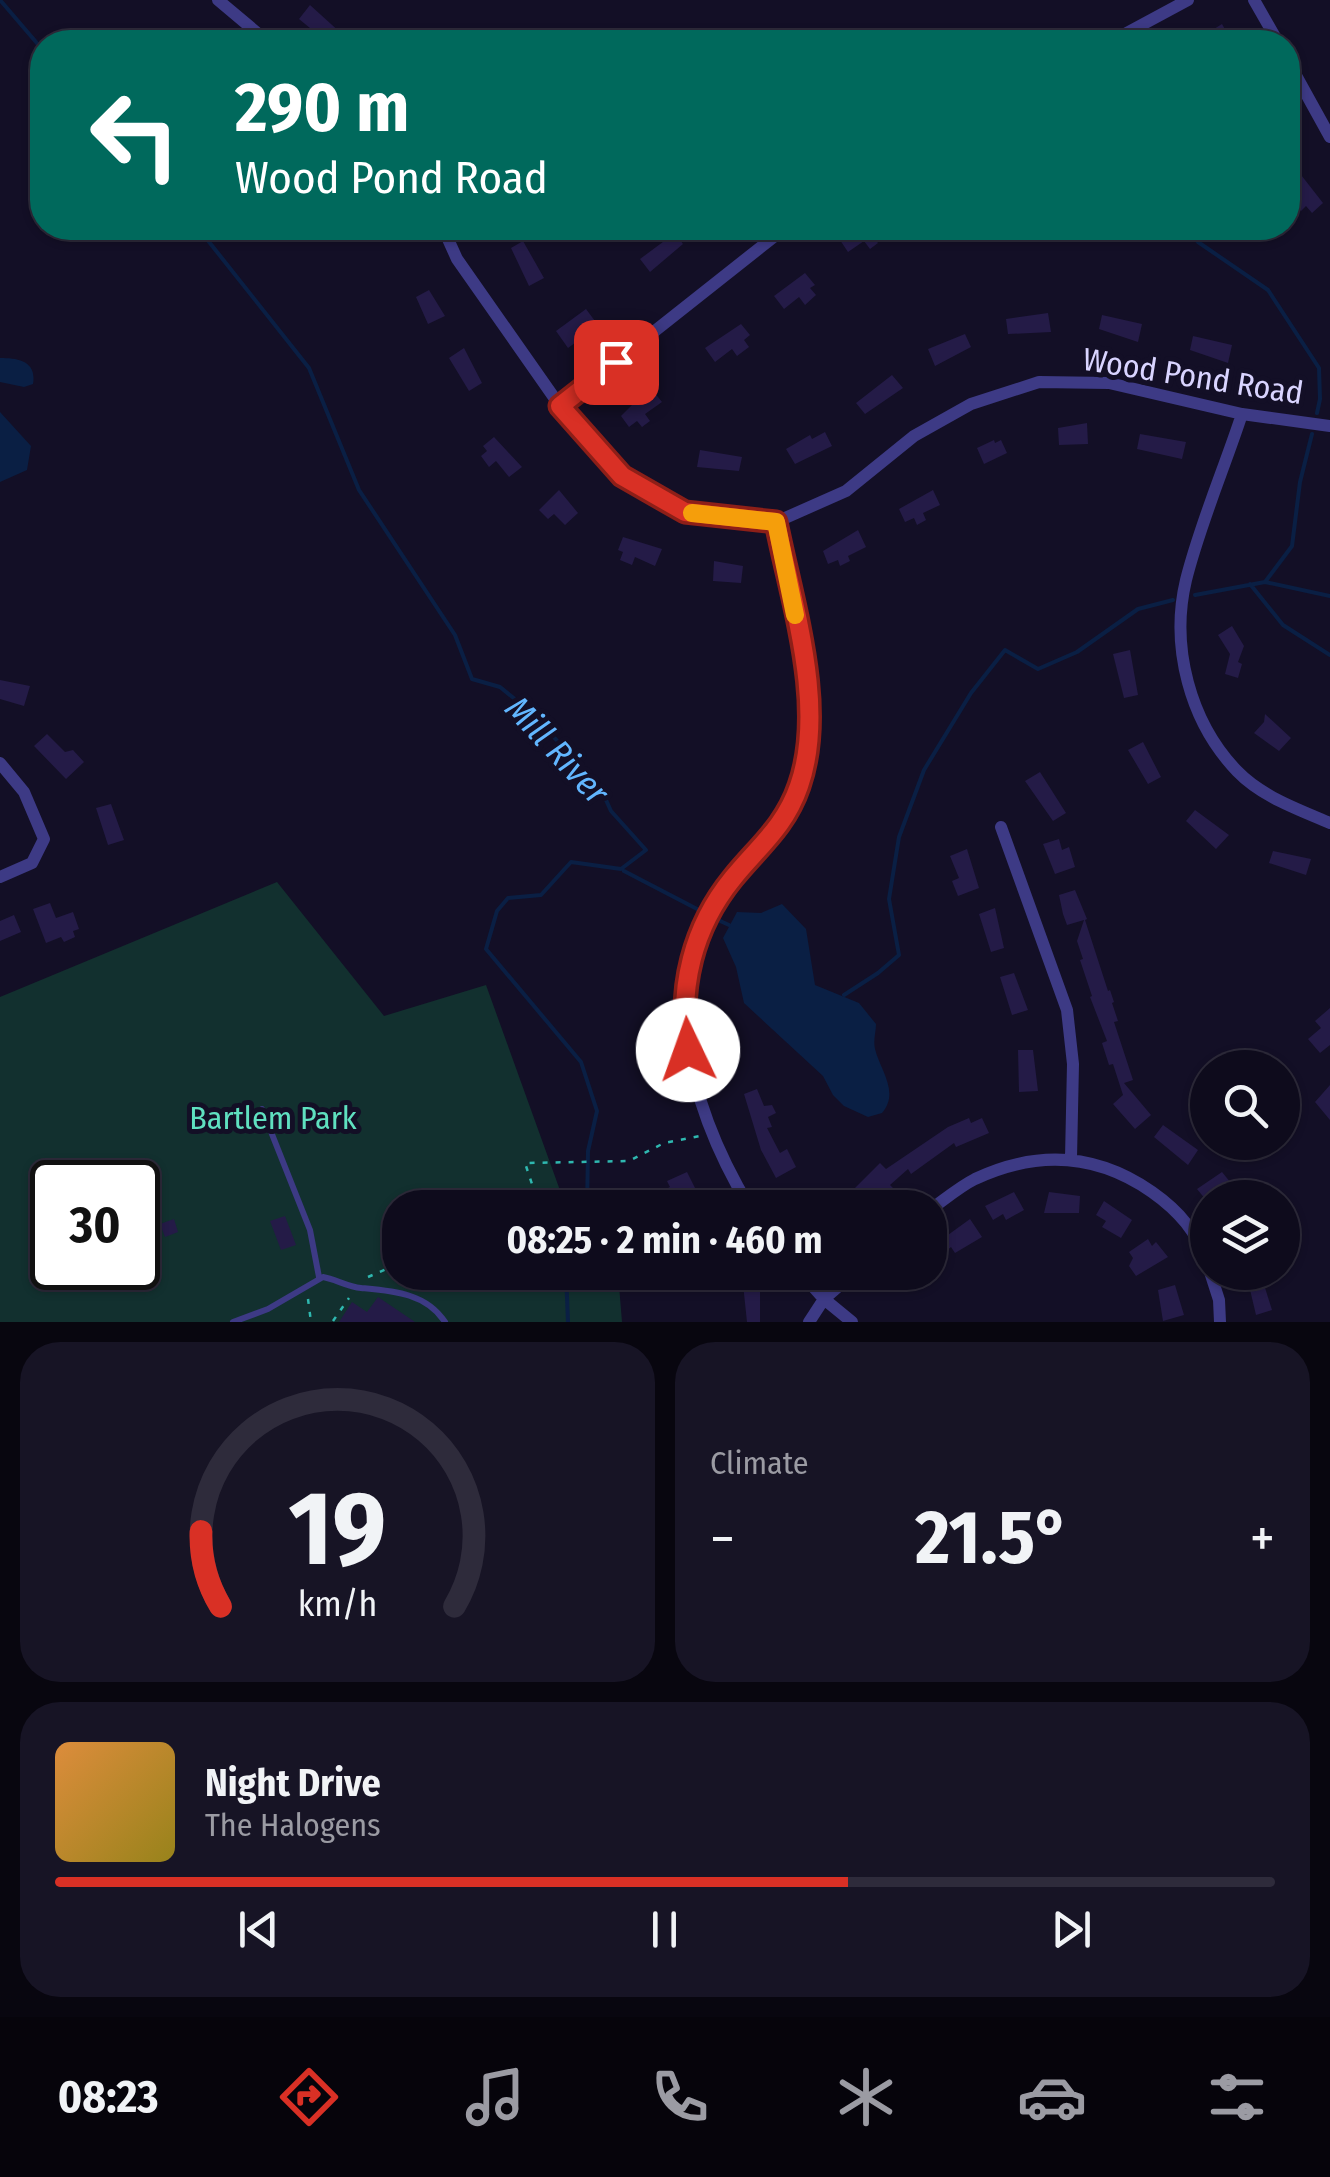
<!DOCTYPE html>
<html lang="en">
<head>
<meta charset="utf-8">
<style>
  body { margin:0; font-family:"Fira Sans Condensed",sans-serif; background:#171425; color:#f1f3f6; height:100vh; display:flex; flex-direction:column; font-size:38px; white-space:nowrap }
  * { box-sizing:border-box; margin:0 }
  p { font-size:32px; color:#9b9ba3 }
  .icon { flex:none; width:55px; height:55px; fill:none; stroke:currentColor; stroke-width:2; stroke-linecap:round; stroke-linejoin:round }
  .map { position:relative; height:1322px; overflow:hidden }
  .side { display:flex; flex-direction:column; gap:20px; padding:20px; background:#08060f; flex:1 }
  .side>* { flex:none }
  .banner { position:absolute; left:30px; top:30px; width:1270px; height:210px; border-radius:40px; box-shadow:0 2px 8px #0004,0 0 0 2px #2e2b3b; background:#00695c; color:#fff; overflow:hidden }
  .controls { position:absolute; left:1190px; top:1050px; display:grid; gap:20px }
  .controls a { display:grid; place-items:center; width:110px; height:110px; border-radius:50%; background:#0e0b1c; box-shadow:0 2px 8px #0004,0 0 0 2px #2e2b3b; font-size:50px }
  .speed { position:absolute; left:30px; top:1160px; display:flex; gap:20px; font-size:50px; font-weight:700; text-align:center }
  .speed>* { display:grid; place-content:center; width:130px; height:130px; border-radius:50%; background:#0e0b1c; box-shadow:0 2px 8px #0004,0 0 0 2px #2e2b3b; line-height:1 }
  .speed .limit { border:5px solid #111; border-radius:15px; background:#fff; color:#111 }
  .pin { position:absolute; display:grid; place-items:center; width:85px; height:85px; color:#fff; margin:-42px; border-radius:20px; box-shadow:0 5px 15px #0006 }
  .me { position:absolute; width:110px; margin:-55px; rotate:357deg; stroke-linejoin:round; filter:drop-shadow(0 0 8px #0008) }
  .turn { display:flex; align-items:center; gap:35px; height:210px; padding:0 40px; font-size:45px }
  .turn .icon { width:130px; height:130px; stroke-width:2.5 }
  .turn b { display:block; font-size:70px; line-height:85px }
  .big { font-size:75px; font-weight:700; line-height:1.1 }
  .side .tile { flex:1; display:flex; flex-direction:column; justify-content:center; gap:15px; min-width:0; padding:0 35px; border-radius:40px; background:#171425 }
  .side .dial { align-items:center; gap:0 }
  .dial svg { height:260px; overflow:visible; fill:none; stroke:#2e2b3b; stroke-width:7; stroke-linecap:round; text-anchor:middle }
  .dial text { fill:#f1f3f6; stroke:none }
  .song { display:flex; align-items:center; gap:30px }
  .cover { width:120px; height:120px; border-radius:15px; background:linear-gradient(135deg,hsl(30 70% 55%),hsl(50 70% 35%)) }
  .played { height:10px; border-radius:5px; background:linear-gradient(90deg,#d93025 65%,#2e2b3b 65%) }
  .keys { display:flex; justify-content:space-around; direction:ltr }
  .heat { display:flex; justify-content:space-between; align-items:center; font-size:55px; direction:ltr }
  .side .tiles { flex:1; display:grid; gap:20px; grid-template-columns:1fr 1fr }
  .tile:last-child { grid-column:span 2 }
  .trip { position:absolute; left:382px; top:1190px; width:565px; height:100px; border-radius:40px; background:#0e0b1c; box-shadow:0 2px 8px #0004,0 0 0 2px #2e2b3b; font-weight:700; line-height:100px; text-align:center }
  .tab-bar { display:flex; height:160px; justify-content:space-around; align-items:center; background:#06040b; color:#9b9ba3 }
  .tab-bar .icon { width:70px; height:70px }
  .tab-bar .current { color:#d93025 }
  .tab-bar b { font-size:45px; color:#f1f3f6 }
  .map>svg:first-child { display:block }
  .green { fill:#12302f; fill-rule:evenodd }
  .water { fill:#0a1f44 }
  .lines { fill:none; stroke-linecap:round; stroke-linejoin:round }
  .stream { stroke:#0a1f44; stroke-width:4 }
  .building { fill:#241b47 }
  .path { stroke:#2fb8b0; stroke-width:2.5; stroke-dasharray:5 8; stroke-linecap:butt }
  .service { stroke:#3d3a85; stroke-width:6 }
  .minor { stroke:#3d3a85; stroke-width:12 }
  .route-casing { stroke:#8d1f18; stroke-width:25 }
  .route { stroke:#d93025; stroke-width:18 }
  .slow { stroke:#f59e0b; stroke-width:18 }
  .labels { text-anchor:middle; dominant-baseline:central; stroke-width:10; stroke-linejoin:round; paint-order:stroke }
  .street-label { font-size:32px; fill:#d9d4ff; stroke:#130f26 }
  .park-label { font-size:32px; fill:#5fe0c0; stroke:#130f26 }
  .water-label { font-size:35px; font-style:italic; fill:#62b6ff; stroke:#130f26 }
</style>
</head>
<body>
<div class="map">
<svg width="1330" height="1322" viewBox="0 0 1330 1322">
  <rect width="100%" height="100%" fill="#130f26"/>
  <path class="green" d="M 277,882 L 384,1016 L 486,985 L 566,1207 L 400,1208 L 400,1272 L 618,1273 L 622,1322 L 0,1322 L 0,997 ZM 52,1182 L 138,1182 L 138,1268 L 52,1268 Z"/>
  <path class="water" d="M 0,358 C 18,358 37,361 33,384 L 24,387 L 0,382 Z
    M 0,412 L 31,446 L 27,470 L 0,482 Z
    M 782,904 L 806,929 L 815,985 L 859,1003 L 876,1024 C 876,1032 873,1040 875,1049 C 880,1070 900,1092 882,1113 L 868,1117 L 844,1106 L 833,1095 L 823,1076 L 744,1003 L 736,967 L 723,938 L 737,912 L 761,913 Z"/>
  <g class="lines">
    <path class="stream" d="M 0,0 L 42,49
      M 198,228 L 309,368 L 359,490 L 455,635 L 472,679 L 500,687 L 531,712 L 601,789 L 611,811 L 646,850 L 621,869 L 571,862 L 541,895 L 508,898 L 497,911 L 486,949 L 581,1062 L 597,1111 L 588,1151 L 587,1208
      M 1185,228 L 1198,242 L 1268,290 L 1319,368 L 1320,399 L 1317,413
      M 1265,582 L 1292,546 L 1300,482 L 1312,434
      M 1250,584 L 1283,625 L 1330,655
      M 1195,595 L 1265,582 L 1330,596
      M 624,871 L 699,910
      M 718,920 L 729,925
      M 844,995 L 878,973 L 899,955 L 889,899 L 899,837 L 924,770 L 971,693 L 1005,650 L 1038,669 L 1077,652 L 1138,609 L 1173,600
      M 566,1272 L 568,1322"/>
  </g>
  <path class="building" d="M 310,5 L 342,34 L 335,42 L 327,42 L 299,19 Z
    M 1222,24 L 1232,42 L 1211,42 L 1206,34 Z
    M 1298,171 L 1323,203 L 1312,213 L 1306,206 L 1301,211 L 1292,202 L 1297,197 L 1288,186 L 1288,180 Z
    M 853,228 L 882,228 L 872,235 L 878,243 L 870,249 L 864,241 L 848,252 L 838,237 Z
    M 675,233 L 683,244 L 650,272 L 640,259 Z
    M 523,241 L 544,278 L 529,286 L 511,248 Z
    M 805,273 L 815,285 L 810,288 L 816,295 L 805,305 L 799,297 L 784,309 L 774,296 Z
    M 429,290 L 445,316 L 428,324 L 416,297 Z
    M 586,309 L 595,321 L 590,324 L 594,329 L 568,348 L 556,331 Z
    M 1048,313 L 1051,332 L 1008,334 L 1006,319 Z
    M 1102,315 L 1142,324 L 1138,342 L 1099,329 Z
    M 741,324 L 750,335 L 744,340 L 749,347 L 737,356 L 732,349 L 715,362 L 705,348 Z
    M 965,334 L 971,347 L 935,366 L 928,349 Z
    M 1193,336 L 1232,345 L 1228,363 L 1190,350 Z
    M 464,348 L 482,383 L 469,391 L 449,358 Z
    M 892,375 L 903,388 L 865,414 L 856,403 Z
    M 650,387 L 662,402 L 645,414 L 650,421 L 642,427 L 637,421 L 629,427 L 621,416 Z
    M 1087,423 L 1088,444 L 1059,445 L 1058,428 Z
    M 825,432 L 832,446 L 795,464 L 786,449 L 810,435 L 812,439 Z
    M 1140,434 L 1186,442 L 1182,459 L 1137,449 Z
    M 494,437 L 522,467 L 509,477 L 496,461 L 489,467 L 481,456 L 487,451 L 483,446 Z
    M 994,440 L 995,443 L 1001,440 L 1007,453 L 984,464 L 977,448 Z
    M 700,450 L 742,457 L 739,471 L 697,467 Z
    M 559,490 L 578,513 L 565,525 L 554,514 L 548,519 L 539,510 Z
    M 933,490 L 940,505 L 923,513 L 926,520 L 917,525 L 914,518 L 905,522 L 899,509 Z
    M 858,530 L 866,547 L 848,556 L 850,561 L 840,566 L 838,560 L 828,564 L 823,551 Z
    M 623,537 L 662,549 L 655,566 L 635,557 L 632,565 L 620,560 L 623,552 L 618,550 Z
    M 714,561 L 743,566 L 741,583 L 713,581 Z
    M 1232,626 L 1244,646 L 1238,662 L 1242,664 L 1238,678 L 1225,674 L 1230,654 L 1218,635 Z
    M 1130,650 L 1138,695 L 1124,698 L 1113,654 Z
    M 0,680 L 30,686 L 24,706 L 0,699 Z
    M 1265,714 L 1291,738 L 1279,751 L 1254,733 L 1264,722 Z
    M 47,734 L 65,752 L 73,750 L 84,762 L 66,779 L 34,746 Z
    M 1143,742 L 1161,777 L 1148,784 L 1128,750 Z
    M 1040,772 L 1066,813 L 1053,821 L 1025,781 Z
    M 111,804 L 124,840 L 108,845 L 96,808 Z
    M 1195,810 L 1229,835 L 1216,849 L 1186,821 Z
    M 1059,839 L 1062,850 L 1069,847 L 1075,867 L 1055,874 L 1043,844 Z
    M 967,849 L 979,888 L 958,896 L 952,881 L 959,878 L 950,856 Z
    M 1273,851 L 1311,859 L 1306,875 L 1269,863 Z
    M 1075,890 L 1087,919 L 1085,920 L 1108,991 L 1110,990 L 1114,1002 L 1112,1003 L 1118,1021 L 1114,1022 L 1133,1080 L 1124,1083 L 1151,1115 L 1135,1129 L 1113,1104 L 1123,1095 L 1113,1064 L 1109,1065 L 1102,1043 L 1107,1041 L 1090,997 L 1092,996 L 1080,960 L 1083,959 L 1077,941 L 1084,920 L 1067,925 L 1063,914 L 1059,895 Z
    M 50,903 L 56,918 L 73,912 L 79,929 L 73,931 L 75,937 L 64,942 L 61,937 L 46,943 L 33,909 Z
    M 995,908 L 1004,948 L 991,952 L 979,914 Z
    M 14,915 L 21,932 L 0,941 L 0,921 Z
    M 1014,973 L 1028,1010 L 1012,1015 L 1000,977 Z
    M 1330,1008 L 1330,1045 L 1320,1053 L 1308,1039 L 1321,1028 L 1315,1021 Z
    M 1018,1050 L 1033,1050 L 1038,1091 L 1019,1092 Z
    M 1330,1085 L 1330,1120 L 1315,1102 Z
    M 757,1089 L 764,1106 L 772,1105 L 776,1113 L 768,1117 L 772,1127 L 767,1128 L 780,1153 L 787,1149 L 796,1167 L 776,1178 L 761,1150 L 744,1094 Z
    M 969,1118 L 971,1123 L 982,1118 L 989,1133 L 956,1147 L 954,1143 L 911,1174 L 908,1169 L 890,1185 L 893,1188 L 879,1200 L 871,1191 L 854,1208 L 835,1208 L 880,1163 L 886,1169 L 948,1127 Z
    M 1163,1125 L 1198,1150 L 1188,1165 L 1154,1137 Z
    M 687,1172 L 702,1202 L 689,1208 L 672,1208 L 664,1190 L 670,1187 L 667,1181 Z
    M 1222,1172 L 1235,1188 L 1224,1198 L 1206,1200 L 1197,1189 Z
    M 1014,1192 L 1024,1210 L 1006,1220 L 1003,1214 L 993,1220 L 985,1206 Z
    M 1049,1192 L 1080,1196 L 1079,1213 L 1044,1213 Z
    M 1104,1201 L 1132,1220 L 1121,1238 L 1102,1227 L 1106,1221 L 1096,1215 Z
    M 285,1216 L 296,1245 L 281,1250 L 270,1221 Z
    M 174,1219 L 178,1232 L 165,1237 L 160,1224 Z
    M 970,1219 L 982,1237 L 955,1253 L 951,1247 L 930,1265 L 930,1248 Z
    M 1148,1239 L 1152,1246 L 1156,1242 L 1168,1257 L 1136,1276 L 1129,1266 L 1133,1258 L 1129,1252 Z
    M 1260,1272 L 1272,1310 L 1256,1315 L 1247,1277 Z
    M 760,1282 L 760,1322 L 747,1322 L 743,1284 Z
    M 1175,1285 L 1184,1315 L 1163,1321 L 1158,1290 Z
    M 378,1297 L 415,1322 L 339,1322 L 352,1302 L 367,1312 Z"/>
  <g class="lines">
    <path class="path" d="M 540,1208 L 525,1163 L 629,1161 L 664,1143 L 700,1136
      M 368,1277 L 400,1263
      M 308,1299 L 311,1322
      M 333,1321 L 349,1298"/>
    <path class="service" d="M 262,1109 L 310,1230 L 319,1277
      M 233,1322 L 268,1309 L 323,1277 C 335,1279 348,1287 361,1288 C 393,1291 426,1293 445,1322"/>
    <path class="minor" d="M 218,0 L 268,42
      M 1254,0 L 1278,42
      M 1110,42 L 1188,0
      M 1288,61 L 1330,137
      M 443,228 L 457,259 L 560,406 L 622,476 L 685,512 L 776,522 L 846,491 L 914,436 L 971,404 L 1039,382 L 1109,383 L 1242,414 L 1330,426
      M 560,406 L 785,228
      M 1242,414 C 1224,469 1200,524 1186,580 C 1170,647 1190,722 1237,771 C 1262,797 1298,809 1330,823
      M 0,763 L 24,792 L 44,839 L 32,863 L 0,877
      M 1001,827 L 1067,1010 L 1073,1064 L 1071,1158
      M 750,1208 C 690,1108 649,974 735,876 C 773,832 800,807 809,747 C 818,686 789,584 776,522
      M 930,1210 C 944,1200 959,1187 975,1179 C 1037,1150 1096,1153 1152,1192 C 1179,1211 1197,1232 1208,1264
      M 800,1272 L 824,1299 L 852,1322
      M 1210,1272 L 1219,1300 L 1220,1322
      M 809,1322 L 824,1299 L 855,1272"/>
  </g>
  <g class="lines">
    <g class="route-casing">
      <path id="route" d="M 616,362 L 560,406 L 622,476 L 685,512 L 776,522 C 792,603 827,706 799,786 C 785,827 758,847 733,878 C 693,927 678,988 688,1050"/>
    </g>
    <use href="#route" class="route"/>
    <path class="slow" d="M 692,513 L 776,522 L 795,615"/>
  </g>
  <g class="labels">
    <g class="street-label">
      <text transform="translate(1193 376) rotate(9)">Wood Pond Road</text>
    </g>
    <g class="park-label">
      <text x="273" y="1118">Bartlem Park</text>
    </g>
    <g class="water-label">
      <text transform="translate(557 750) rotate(47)">Mill River</text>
    </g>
  </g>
</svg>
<div class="controls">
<a><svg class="icon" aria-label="search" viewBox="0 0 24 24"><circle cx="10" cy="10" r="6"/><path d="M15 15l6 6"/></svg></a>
<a><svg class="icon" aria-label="layers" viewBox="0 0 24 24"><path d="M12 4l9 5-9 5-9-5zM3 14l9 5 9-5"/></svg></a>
</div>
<div class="speed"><div class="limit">30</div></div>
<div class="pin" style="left:616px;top:362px;background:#d93025"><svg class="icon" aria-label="arrive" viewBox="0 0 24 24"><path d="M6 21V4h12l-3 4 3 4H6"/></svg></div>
<svg class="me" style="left:688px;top:1050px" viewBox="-20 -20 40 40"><circle r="19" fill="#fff"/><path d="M0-13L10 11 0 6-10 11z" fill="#d93025"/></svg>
<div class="trip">08:25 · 2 min · 460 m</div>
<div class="banner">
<div class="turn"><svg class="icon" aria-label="left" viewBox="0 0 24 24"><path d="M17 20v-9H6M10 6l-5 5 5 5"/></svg><div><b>290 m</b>Wood Pond Road</div></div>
</div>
</div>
<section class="side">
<div class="tiles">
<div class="tile dial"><svg viewBox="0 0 100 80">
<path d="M14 69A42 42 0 1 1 86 69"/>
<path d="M14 69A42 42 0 0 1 8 46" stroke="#d93025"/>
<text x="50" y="56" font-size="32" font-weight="700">19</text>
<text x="50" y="72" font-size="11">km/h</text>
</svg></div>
<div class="tile"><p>Climate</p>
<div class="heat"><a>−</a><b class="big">21.5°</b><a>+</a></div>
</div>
<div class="tile">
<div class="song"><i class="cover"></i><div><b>Night Drive</b><p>The Halogens</p></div></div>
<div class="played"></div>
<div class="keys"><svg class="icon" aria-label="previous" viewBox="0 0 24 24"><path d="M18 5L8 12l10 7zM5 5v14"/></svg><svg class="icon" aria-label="pause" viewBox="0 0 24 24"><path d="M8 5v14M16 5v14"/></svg><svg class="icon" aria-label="next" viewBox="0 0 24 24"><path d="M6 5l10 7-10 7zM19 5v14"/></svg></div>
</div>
</div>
</section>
<nav class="tab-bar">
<b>08:23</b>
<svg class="icon current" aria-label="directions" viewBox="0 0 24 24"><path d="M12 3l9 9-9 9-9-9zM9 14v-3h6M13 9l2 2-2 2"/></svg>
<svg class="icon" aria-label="music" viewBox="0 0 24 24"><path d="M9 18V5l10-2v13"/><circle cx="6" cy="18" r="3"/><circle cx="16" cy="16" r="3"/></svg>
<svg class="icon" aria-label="phone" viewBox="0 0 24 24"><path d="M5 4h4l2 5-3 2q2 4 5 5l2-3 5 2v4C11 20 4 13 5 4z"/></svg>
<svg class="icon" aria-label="climate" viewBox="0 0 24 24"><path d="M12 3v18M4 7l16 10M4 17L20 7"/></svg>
<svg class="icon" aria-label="car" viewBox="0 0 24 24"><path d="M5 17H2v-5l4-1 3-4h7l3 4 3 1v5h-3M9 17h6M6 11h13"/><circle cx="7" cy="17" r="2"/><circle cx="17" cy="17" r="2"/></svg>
<svg class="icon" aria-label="filters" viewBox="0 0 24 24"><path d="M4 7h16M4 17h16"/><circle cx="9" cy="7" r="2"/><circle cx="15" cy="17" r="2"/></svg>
</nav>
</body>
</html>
